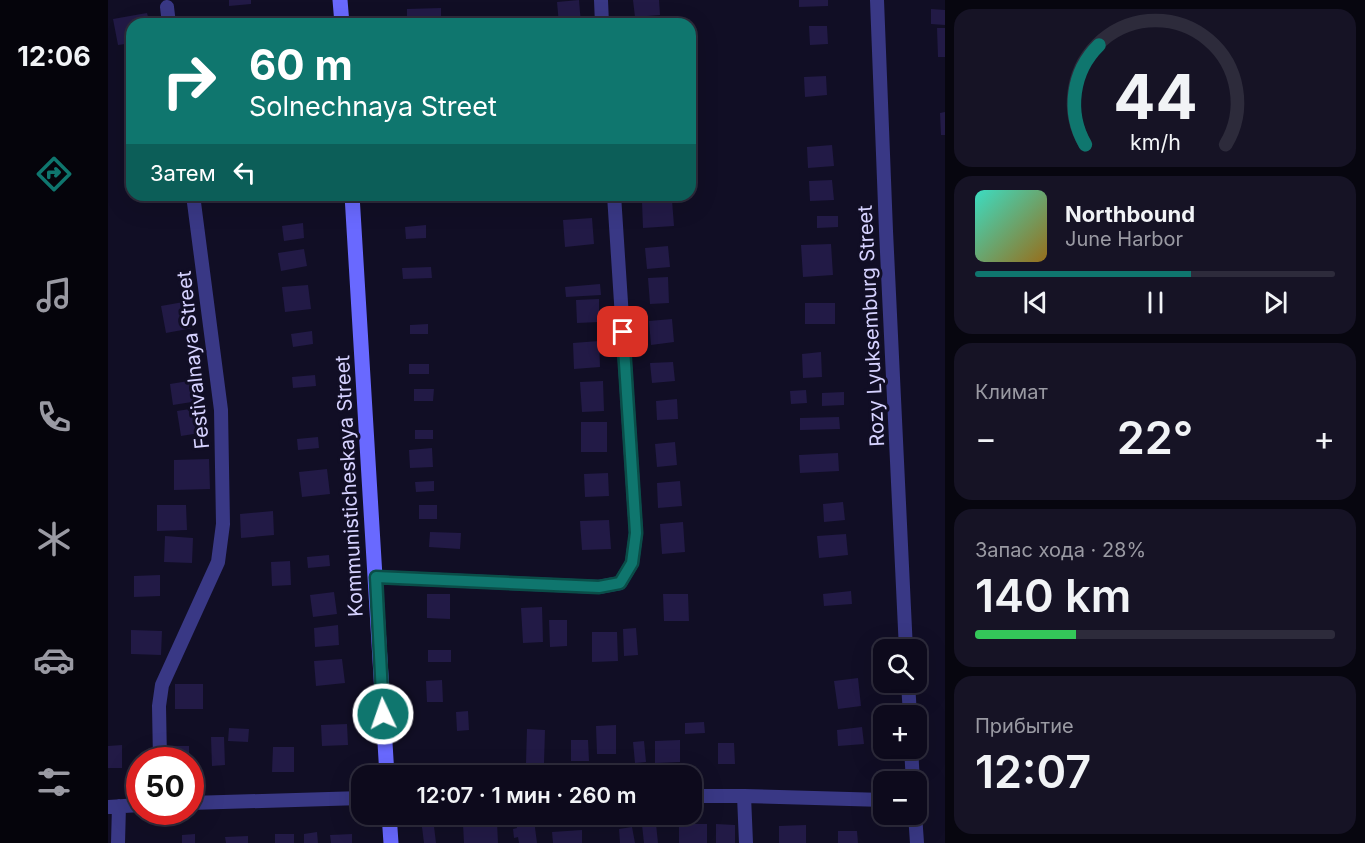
<!DOCTYPE html>
<html lang="ru">
<head>
<meta charset="utf-8">
<style>
  body { margin:0; font-family:Inter,sans-serif; background:#161325; color:#f1f3f6; height:100vh; display:flex; flex-direction:column; font-size:22px; white-space:nowrap }
  * { box-sizing:border-box; margin:0 }
  p { font-size:20px; color:#9a9aa3 }
  .icon { flex:none; width:33px; height:33px; fill:none; stroke:currentColor; stroke-width:2; stroke-linecap:round; stroke-linejoin:round }
  .map { position:relative; flex:1; overflow:hidden }
  .details { display:flex; flex-direction:column; gap:9px; padding:9px; background:#07060f; width:420px }
  .details>* { flex:none }
  .top-card { position:absolute; left:18px; top:18px; width:570px; height:183px; border-radius:18px; box-shadow:0 6px 24px #0002,0 0 0 2px #2d2b3b; background:#0f766e; color:#fff; overflow:hidden }
  .tools { position:absolute; left:765px; top:639px; display:grid; gap:12px }
  .tools a { display:grid; place-items:center; width:54px; height:54px; border-radius:12px; background:#0d0a1c; box-shadow:0 6px 24px #0002,0 0 0 2px #2d2b3b; font-size:30px }
  .speed { position:absolute; left:18px; top:747px; display:flex; gap:12px; font-size:30px; font-weight:700; text-align:center }
  .speed>* { display:grid; place-content:center; width:78px; height:78px; border-radius:50%; background:#0d0a1c; box-shadow:0 6px 24px #0002,0 0 0 2px #2d2b3b; line-height:1 }
  .speed .limit { border:9px solid #d22; background:#fff; color:#111 }
  .pin { position:absolute; display:grid; place-items:center; width:51px; height:51px; color:#fff; margin:-26px; border-radius:12px; box-shadow:0 3px 9px #0006 }
  .me { position:absolute; width:66px; margin:-33px; rotate:357deg; stroke-linejoin:round; filter:drop-shadow(0 0 4px #0008) }
  .turn { display:flex; align-items:center; gap:21px; height:126px; padding:0 24px; font-size:27px }
  .turn .icon { width:78px; height:78px; stroke-width:2.5 }
  .turn b { display:block; font-size:42px; line-height:51px }
  .then { display:flex; align-items:center; height:57px; padding:0 24px; background:#0003; gap:12px; font-size:22px }
  .big { font-size:45px; font-weight:600; line-height:1.1 }
  .details .card { flex:1; display:flex; flex-direction:column; justify-content:center; gap:9px; min-width:0; padding:0 21px; border-radius:18px; background:#161325 }
  .details .dial { align-items:center; gap:0 }
  .dial svg { height:156px; overflow:visible; fill:none; stroke:#2d2b3b; stroke-width:7; stroke-linecap:round; text-anchor:middle }
  .dial text { fill:#f1f3f6; stroke:none }
  .song { display:flex; align-items:center; gap:18px }
  .cover { width:72px; height:72px; border-radius:9px; background:linear-gradient(135deg,hsl(170 70% 55%),hsl(40 70% 35%)) }
  .played { height:6px; border-radius:3px; background:linear-gradient(90deg,#0f766e 60%,#2d2b3b 60%) }
  .keys { display:flex; justify-content:space-around; direction:ltr }
  .heat { display:flex; justify-content:space-between; align-items:center; font-size:33px; direction:ltr }
  .charge { height:9px; border-radius:4px; background:linear-gradient(90deg,#34c759 28%,#2d2b3b 0) }
  .trip { position:absolute; left:243px; top:765px; width:351px; height:60px; border-radius:18px; background:#0d0a1c; box-shadow:0 6px 24px #0002,0 0 0 2px #2d2b3b; font-weight:600; line-height:60px; text-align:center }
  main { display:flex; flex:1; min-height:0 }
  .tabs { display:flex; flex-direction:column; width:108px; justify-content:space-around; align-items:center; background:#05040b; color:#9a9aa3 }
  .tabs .icon { width:42px; height:42px }
  .tabs .current { color:#0f766e }
  .tabs b { font-size:27px; color:#f1f3f6 }
  .map>svg:first-child { display:block }
  .building { fill:#221a46 }
  .lines { fill:none; stroke-linecap:round; stroke-linejoin:round }
  .minor { stroke:#393885; stroke-width:14 }
  .secondary { stroke:#6969ff; stroke-width:15 }
  .route-casing { stroke:#0a4d48; stroke-width:15 }
  .route { stroke:#0f766e; stroke-width:10 }
  .labels { text-anchor:middle; dominant-baseline:central; stroke-width:6; stroke-linejoin:round; paint-order:stroke }
  .street-label { font-size:20px; fill:#d6d2ff; stroke:#110e25 }
</style>
</head>
<body>
<main>
<nav class="tabs">
<b>12:06</b>
<svg class="icon current" aria-label="directions" viewBox="0 0 24 24"><path d="M12 3l9 9-9 9-9-9zM9 14v-3h6M13 9l2 2-2 2"/></svg>
<svg class="icon" aria-label="music" viewBox="0 0 24 24"><path d="M9 18V5l10-2v13"/><circle cx="6" cy="18" r="3"/><circle cx="16" cy="16" r="3"/></svg>
<svg class="icon" aria-label="phone" viewBox="0 0 24 24"><path d="M5 4h4l2 5-3 2q2 4 5 5l2-3 5 2v4C11 20 4 13 5 4z"/></svg>
<svg class="icon" aria-label="climate" viewBox="0 0 24 24"><path d="M12 3v18M4 7l16 10M4 17L20 7"/></svg>
<svg class="icon" aria-label="car" viewBox="0 0 24 24"><path d="M5 17H2v-5l4-1 3-4h7l3 4 3 1v5h-3M9 17h6M6 11h13"/><circle cx="7" cy="17" r="2"/><circle cx="17" cy="17" r="2"/></svg>
<svg class="icon" aria-label="filters" viewBox="0 0 24 24"><path d="M4 7h16M4 17h16"/><circle cx="9" cy="7" r="2"/><circle cx="15" cy="17" r="2"/></svg>
</nav>
<div class="map">
<svg width="837" height="843" viewBox="0 0 837 843">
  <rect width="100%" height="100%" fill="#110e25"/>
  <path class="building" d="M 121,0 L 143,0 L 143,4 L 121,6 Z
    M 471,0 L 473,24 L 451,24 L 449,2 Z
    M 525,0 L 551,0 L 552,15 L 527,17 Z
    M 691,0 L 720,0 L 720,6 L 691,7 Z
    M 333,8 L 333,17 L 299,18 L 299,9 Z
    M 823,9 L 837,10 L 837,25 L 823,24 Z
    M 39,13 L 42,24 L 24,24 L 24,43 L 10,45 L 5,19 Z
    M 701,26 L 719,26 L 720,44 L 702,45 Z
    M 829,28 L 837,28 L 837,57 L 830,57 Z
    M 24,55 L 24,82 L 20,83 L 16,56 Z
    M 718,76 L 719,95 L 697,97 L 696,77 Z
    M 837,112 L 837,135 L 833,135 L 832,113 Z
    M 724,145 L 726,166 L 700,168 L 699,147 Z
    M 724,180 L 726,200 L 702,201 L 701,181 Z
    M 460,195 L 484,195 L 484,201 L 460,202 Z
    M 564,200 L 566,226 L 535,228 L 534,202 Z
    M 709,216 L 730,216 L 730,227 L 709,228 Z
    M 484,218 L 486,244 L 457,247 L 455,220 Z
    M 195,223 L 196,238 L 176,241 L 174,226 Z
    M 318,225 L 318,238 L 298,239 L 297,227 Z
    M 723,244 L 725,275 L 695,277 L 693,245 Z
    M 560,246 L 562,267 L 539,269 L 537,248 Z
    M 196,249 L 199,266 L 173,271 L 170,253 Z
    M 323,267 L 324,278 L 295,279 L 294,268 Z
    M 560,277 L 561,303 L 542,304 L 540,278 Z
    M 492,284 L 493,295 L 458,297 L 457,287 Z
    M 200,285 L 203,309 L 177,312 L 174,287 Z
    M 491,299 L 491,322 L 469,323 L 468,300 Z
    M 81,301 L 85,328 L 58,333 L 53,306 Z
    M 697,303 L 727,303 L 727,324 L 697,324 Z
    M 564,319 L 566,342 L 543,345 L 541,321 Z
    M 320,324 L 320,334 L 302,334 L 302,325 Z
    M 204,331 L 205,344 L 185,347 L 183,334 Z
    M 491,341 L 492,367 L 466,369 L 465,343 Z
    M 713,352 L 714,377 L 695,378 L 694,354 Z
    M 565,362 L 567,381 L 544,383 L 542,363 Z
    M 301,364 L 321,364 L 321,374 L 301,374 Z
    M 207,375 L 208,386 L 185,388 L 184,377 Z
    M 93,379 L 96,400 L 65,405 L 62,384 Z
    M 495,381 L 496,411 L 474,412 L 472,382 Z
    M 306,389 L 326,389 L 325,401 L 306,401 Z
    M 698,390 L 699,403 L 683,404 L 682,391 Z
    M 736,392 L 736,405 L 714,406 L 714,393 Z
    M 569,399 L 570,419 L 549,420 L 548,401 Z
    M 95,407 L 98,432 L 73,436 L 69,411 Z
    M 731,417 L 732,429 L 692,430 L 692,418 Z
    M 473,422 L 499,422 L 499,452 L 473,452 Z
    M 307,430 L 325,430 L 325,439 L 307,439 Z
    M 210,437 L 211,448 L 190,450 L 189,439 Z
    M 567,442 L 569,465 L 549,467 L 547,444 Z
    M 324,448 L 325,467 L 302,468 L 301,450 Z
    M 730,453 L 731,471 L 692,473 L 691,455 Z
    M 101,459 L 102,489 L 66,490 L 66,460 Z
    M 219,469 L 222,494 L 194,497 L 191,472 Z
    M 500,473 L 501,496 L 477,497 L 476,474 Z
    M 326,481 L 326,491 L 308,492 L 307,482 Z
    M 572,481 L 574,506 L 550,508 L 549,483 Z
    M 735,502 L 737,520 L 716,522 L 715,504 Z
    M 49,505 L 78,505 L 79,530 L 49,531 Z
    M 311,505 L 329,505 L 329,519 L 311,519 Z
    M 165,511 L 166,535 L 133,538 L 132,514 Z
    M 501,520 L 503,549 L 474,550 L 472,521 Z
    M 575,522 L 577,552 L 554,554 L 552,524 Z
    M 322,532 L 353,533 L 352,549 L 321,547 Z
    M 738,534 L 740,555 L 711,558 L 709,536 Z
    M 57,536 L 85,538 L 84,563 L 56,562 Z
    M 221,555 L 222,566 L 200,568 L 199,557 Z
    M 182,561 L 183,585 L 164,586 L 163,562 Z
    M 52,575 L 52,596 L 26,597 L 26,576 Z
    M 743,591 L 744,604 L 716,606 L 715,594 Z
    M 226,592 L 229,614 L 205,617 L 202,595 Z
    M 319,594 L 342,594 L 342,619 L 319,618 Z
    M 555,594 L 580,594 L 581,621 L 556,621 Z
    M 434,607 L 435,642 L 415,643 L 413,608 Z
    M 441,620 L 459,620 L 459,646 L 442,647 Z
    M 230,625 L 231,645 L 207,647 L 206,628 Z
    M 528,628 L 530,655 L 516,656 L 515,629 Z
    M 23,630 L 54,631 L 53,655 L 23,654 Z
    M 484,632 L 509,632 L 510,661 L 484,662 Z
    M 320,650 L 343,650 L 343,662 L 320,662 Z
    M 234,659 L 237,683 L 208,686 L 206,661 Z
    M 750,678 L 753,706 L 730,709 L 726,681 Z
    M 334,680 L 335,702 L 319,702 L 318,681 Z
    M 67,684 L 95,684 L 95,709 L 67,709 Z
    M 360,711 L 361,730 L 349,731 L 348,712 Z
    M 596,722 L 597,733 L 577,734 L 577,723 Z
    M 239,724 L 240,745 L 214,746 L 213,725 Z
    M 508,725 L 508,754 L 489,754 L 488,726 Z
    M 754,727 L 756,744 L 730,746 L 729,730 Z
    M 121,728 L 141,729 L 140,742 L 120,741 Z
    M 419,729 L 437,730 L 436,763 L 418,763 Z
    M 103,737 L 116,737 L 117,765 L 104,766 Z
    M 463,740 L 480,740 L 481,761 L 463,761 Z
    M 572,740 L 572,762 L 547,763 L 547,741 Z
    M 536,741 L 538,762 L 527,763 L 525,742 Z
    M 610,743 L 626,743 L 627,764 L 610,764 Z
    M 14,745 L 14,768 L 0,768 L 0,746 Z
    M 63,746 L 81,746 L 81,760 L 63,760 Z
    M 165,747 L 186,747 L 186,772 L 164,772 Z
    M 325,818 L 328,843 L 316,843 L 313,819 Z
    M 426,820 L 429,843 L 411,843 L 410,837 L 406,838 L 405,829 L 409,828 L 408,823 Z
    M 389,822 L 390,843 L 356,843 L 355,824 Z
    M 548,824 L 550,843 L 536,843 L 534,825 Z
    M 571,824 L 599,824 L 599,843 L 571,843 Z
    M 608,824 L 627,825 L 627,843 L 608,843 Z
    M 698,825 L 698,843 L 671,843 L 671,826 Z
    M 524,827 L 527,843 L 512,843 L 511,829 Z
    M 474,830 L 474,843 L 445,843 L 444,832 Z
    M 730,831 L 749,831 L 750,843 L 730,843 Z
    M 209,832 L 210,843 L 196,843 L 196,834 Z
    M 87,834 L 87,843 L 74,843 L 74,835 Z
    M 167,834 L 186,834 L 186,843 L 167,843 Z
    M 244,834 L 244,843 L 223,843 L 222,835 Z
    M 140,836 L 140,843 L 118,843 L 117,837 Z"/>
  <g class="lines">
    <path class="minor" d="M 493,0 L 494,24
      M 769,0 L 778,231 L 798,650
      M 59,7 L 61,24
      M 268,577 L 491,587 L 512,583 L 524,563 L 528,533 L 506,195
      M 800,682 L 802,716
      M 803,748 L 805,782
      M 52,760 L 51,706 L 54,685 L 110,562 L 115,524 L 113,410 L 85,195
      M 584,796 L 636,796 L 776,800
      M 636,796 L 638,843
      M 82,803 L 254,798
      M 0,807 L 32,805
      M 807,814 L 809,843
      M 10,843 L 11,806"/>
    <path class="secondary" d="M 232,0 L 234,24
      M 244,195 L 279,776
      M 281,814 L 283,843"/>
  </g>
  <g class="lines">
    <g class="route-casing">
      <path id="route" d="M 275,714 L 268,577 L 491,587 L 512,583 L 524,563 L 528,533 L 515,332"/>
    </g>
    <use href="#route" class="route"/>
  </g>
  <g class="labels">
    <g class="street-label">
      <text transform="translate(763 326) rotate(-93)">Rozy Lyuksemburg Street</text>
      <text transform="translate(85 360) rotate(-96)">Festivalnaya Street</text>
      <text transform="translate(241 486) rotate(-93)">Kommunisticheskaya Street</text>
    </g>
  </g>
</svg>
<div class="tools">
<a><svg class="icon" aria-label="search" viewBox="0 0 24 24"><circle cx="10" cy="10" r="6"/><path d="M15 15l6 6"/></svg></a>
<a>+</a>
<a>−</a>
</div>
<div class="speed"><div class="limit">50</div></div>
<div class="pin" style="left:515px;top:332px;background:#d93025"><svg class="icon" aria-label="arrive" viewBox="0 0 24 24"><path d="M6 21V4h12l-3 4 3 4H6"/></svg></div>
<svg class="me" style="left:275px;top:714px" viewBox="-20 -20 40 40"><circle r="17" fill="#0f766e" stroke="#fff" stroke-width="3"/><path d="M0-11L8 9 0 5-8 9z" fill="#fff"/></svg>
<div class="trip">12:07 · 1 мин · 260 m</div>
<div class="top-card">
<div class="turn"><svg class="icon" aria-label="right" viewBox="0 0 24 24"><path d="M7 20v-9h11M14 6l5 5-5 5"/></svg><div><b>60 m</b>Solnechnaya Street</div></div>
<div class="then">Затем<svg class="icon" aria-label="left" viewBox="0 0 24 24"><path d="M17 20v-9H6M10 6l-5 5 5 5"/></svg></div>
</div>
</div>
<section class="details">
<div class="card dial"><svg viewBox="0 0 100 80">
<path d="M14 69A42 42 0 1 1 86 69"/>
<path d="M14 69A42 42 0 0 1 21 18" stroke="#0f766e"/>
<text x="50" y="56" font-size="32" font-weight="700">44</text>
<text x="50" y="72" font-size="11">km/h</text>
</svg></div>
<div class="card">
<div class="song"><i class="cover"></i><div><b>Northbound</b><p>June Harbor</p></div></div>
<div class="played"></div>
<div class="keys"><svg class="icon" aria-label="previous" viewBox="0 0 24 24"><path d="M18 5L8 12l10 7zM5 5v14"/></svg><svg class="icon" aria-label="pause" viewBox="0 0 24 24"><path d="M8 5v14M16 5v14"/></svg><svg class="icon" aria-label="next" viewBox="0 0 24 24"><path d="M6 5l10 7-10 7zM19 5v14"/></svg></div>
</div>
<div class="card"><p>Климат</p>
<div class="heat"><a>−</a><b class="big">22°</b><a>+</a></div>
</div>
<div class="card"><p>Запас хода · 28%</p><b class="big">140 km</b><div class="charge"></div></div>
<div class="card"><p>Прибытие</p><b class="big">12:07</b></div>
</section>
</main>
</body>
</html>
